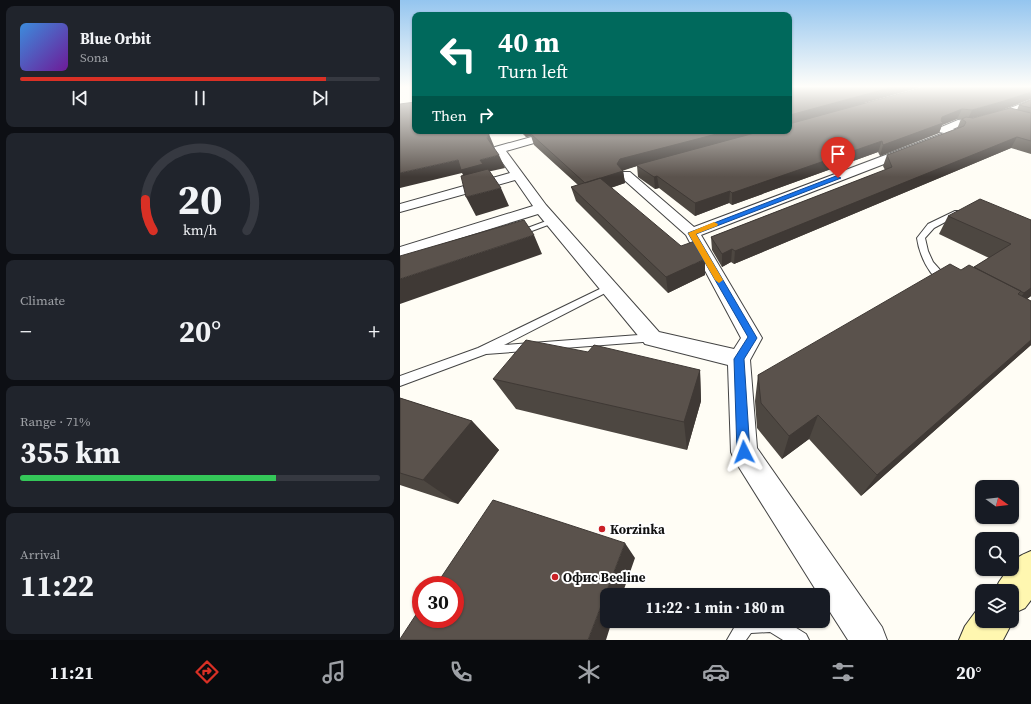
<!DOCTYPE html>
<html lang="en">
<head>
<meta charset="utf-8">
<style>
  body { margin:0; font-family:"Source Serif 4",serif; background:#20242c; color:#f1f3f6; height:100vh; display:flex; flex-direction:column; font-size:15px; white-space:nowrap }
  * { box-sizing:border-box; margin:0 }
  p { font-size:13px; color:#9ea1a6 }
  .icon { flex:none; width:22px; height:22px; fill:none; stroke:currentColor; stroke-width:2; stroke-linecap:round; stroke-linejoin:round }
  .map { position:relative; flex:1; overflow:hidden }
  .side { display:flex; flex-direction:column; gap:6px; padding:6px; background:#0d0f14; width:400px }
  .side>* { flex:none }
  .hud { position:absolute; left:12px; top:12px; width:380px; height:122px; border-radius:8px; box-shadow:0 1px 3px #0004; background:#00695c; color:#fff; overflow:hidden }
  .needle { width:26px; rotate:105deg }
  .buttons { position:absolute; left:575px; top:480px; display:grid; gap:8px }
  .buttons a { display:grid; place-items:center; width:44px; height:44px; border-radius:8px; background:#171b24; box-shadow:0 1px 3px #0004; font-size:20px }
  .speed { position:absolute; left:12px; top:576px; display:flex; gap:8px; font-size:20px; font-weight:700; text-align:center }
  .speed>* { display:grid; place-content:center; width:52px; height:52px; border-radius:50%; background:#171b24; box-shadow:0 1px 3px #0004; line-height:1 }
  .speed .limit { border:6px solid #d22; background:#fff; color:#111 }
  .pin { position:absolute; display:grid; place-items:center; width:34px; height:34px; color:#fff; margin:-41px -17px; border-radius:50% 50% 50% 0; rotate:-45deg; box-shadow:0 0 4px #0007 }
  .pin .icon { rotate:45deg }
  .me { position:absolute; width:44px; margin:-22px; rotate:357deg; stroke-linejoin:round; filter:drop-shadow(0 0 3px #0008) }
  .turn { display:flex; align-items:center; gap:14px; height:84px; padding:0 20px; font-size:18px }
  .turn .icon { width:52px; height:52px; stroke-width:2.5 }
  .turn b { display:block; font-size:28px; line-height:34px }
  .then { display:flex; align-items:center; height:38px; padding:0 20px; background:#0003; gap:8px; font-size:15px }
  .big { font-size:30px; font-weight:700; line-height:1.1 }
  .side .card { flex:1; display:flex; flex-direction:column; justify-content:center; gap:6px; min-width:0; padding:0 14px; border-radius:8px; background:#20242c }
  .side .dial { align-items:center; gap:0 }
  .dial svg { height:104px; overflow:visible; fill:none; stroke:#363941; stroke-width:7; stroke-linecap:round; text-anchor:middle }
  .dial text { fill:#f1f3f6; stroke:none }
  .song { display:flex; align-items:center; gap:12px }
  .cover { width:48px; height:48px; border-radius:6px; background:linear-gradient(135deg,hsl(210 70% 55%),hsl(280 70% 35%)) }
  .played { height:4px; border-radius:2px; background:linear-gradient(90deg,#d93025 85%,#363941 85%) }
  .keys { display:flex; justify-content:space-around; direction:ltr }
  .heat { display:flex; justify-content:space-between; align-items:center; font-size:22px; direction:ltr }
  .charge { height:6px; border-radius:3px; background:linear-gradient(90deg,#34c759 71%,#363941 0) }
  .trip { position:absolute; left:200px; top:588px; width:230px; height:40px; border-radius:8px; background:#171b24; box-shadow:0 1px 3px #0004; font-weight:700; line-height:40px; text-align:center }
  .menu { display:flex; height:64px; justify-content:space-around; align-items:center; background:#090b0e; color:#9ea1a6 }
  .menu .icon { width:28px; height:28px }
  .menu .on { color:#d93025 }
  .menu b { font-size:18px; color:#f1f3f6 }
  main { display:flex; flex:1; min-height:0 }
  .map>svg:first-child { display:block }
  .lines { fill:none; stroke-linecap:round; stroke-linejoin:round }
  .lane-casing { stroke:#444; stroke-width:2 }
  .street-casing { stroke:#444; stroke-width:2 }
  .secondary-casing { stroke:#333; stroke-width:2 }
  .lane { fill:#fff; fill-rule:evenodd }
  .street { fill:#fff; fill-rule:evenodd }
  .secondary { fill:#fff7b0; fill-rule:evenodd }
  .wall { fill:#4d4741 }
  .shaded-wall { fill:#3f3935 }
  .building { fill:#5a524c; stroke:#3f3935 }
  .route { fill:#1a73e8; stroke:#114b97 }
  .slow { fill:#f59e0b }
  .poi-dot { fill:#ca2026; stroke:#fff; stroke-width:1.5 }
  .labels { text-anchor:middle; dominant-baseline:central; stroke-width:4; stroke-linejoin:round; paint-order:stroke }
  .near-poi-label { font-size:13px; font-weight:bold; fill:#111; stroke:#fff; text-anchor:start }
</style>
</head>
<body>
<main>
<section class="side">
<div class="card">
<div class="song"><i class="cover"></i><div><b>Blue Orbit</b><p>Sona</p></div></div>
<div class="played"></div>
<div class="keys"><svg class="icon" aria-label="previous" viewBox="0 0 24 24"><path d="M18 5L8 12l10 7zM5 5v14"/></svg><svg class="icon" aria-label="pause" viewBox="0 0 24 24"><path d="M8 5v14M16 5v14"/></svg><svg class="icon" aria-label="next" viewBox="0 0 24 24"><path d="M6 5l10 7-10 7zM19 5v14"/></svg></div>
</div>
<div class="card dial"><svg viewBox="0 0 100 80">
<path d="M14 69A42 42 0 1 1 86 69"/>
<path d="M14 69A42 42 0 0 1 8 45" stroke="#d93025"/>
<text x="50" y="56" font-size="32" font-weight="700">20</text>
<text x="50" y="72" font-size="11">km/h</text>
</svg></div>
<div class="card"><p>Climate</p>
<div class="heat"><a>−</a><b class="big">20°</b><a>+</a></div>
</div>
<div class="card"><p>Range · 71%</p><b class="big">355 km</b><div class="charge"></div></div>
<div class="card"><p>Arrival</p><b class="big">11:22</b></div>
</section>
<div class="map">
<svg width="631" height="640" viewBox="0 0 631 640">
  <rect width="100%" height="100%" fill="#fffdf5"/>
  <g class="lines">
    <g class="lane-casing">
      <path id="lane" d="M 555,211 L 558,211 L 562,213 L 534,228 L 525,238 L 528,251 L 533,262 L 550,281 L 546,284 C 529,279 519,253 517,238 L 528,224 Z
        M 149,220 L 152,220 L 156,222 L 121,235 L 118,235 L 114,233 Z
        M 208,285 L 211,286 L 213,288 L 211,290 L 104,345 L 252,334 L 256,335 L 257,338 L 256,341 L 86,354 L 0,386 L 0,376 L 78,348 Z
        M 338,621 L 385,621 L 406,634 L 409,640 L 383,640 L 370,632 L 351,633 L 346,640 L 327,640 Z"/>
    </g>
    <g class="street-casing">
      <path id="street" d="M 631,100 L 631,106 L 606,116 L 568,127 L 562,125 L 553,129 L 559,131 L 560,133 L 559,135 L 301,235 L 362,338 L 350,360 L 357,448 L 482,627 L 487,640 L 448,640 L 423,601 L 423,595 L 419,595 L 335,461 L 331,452 L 328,365 L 245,344 L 138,214 L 0,257 L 0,247 L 133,206 L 115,180 L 0,212 L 0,204 L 110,173 L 93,149 L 95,147 L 153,131 L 170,131 L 169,133 L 106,151 L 146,205 L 259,332 L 334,349 L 341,338 L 286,235 L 222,178 L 220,175 L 222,172 L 230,172 L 294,227 L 544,133 L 539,132 L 538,130 L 539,128 L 558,120 L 568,121 L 600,112 Z"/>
    </g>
    <g class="secondary-casing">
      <path id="secondary" d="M 631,551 L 631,600 L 625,608 L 612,614 L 612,591 L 595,591 L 599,582 L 608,569 L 612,569 C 612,558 622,555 631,551 Z
        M 582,606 L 582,621 L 612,621 L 612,620 L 613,621 L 603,640 L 559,640 L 565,626 L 579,607 Z"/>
    </g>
    <use href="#lane" class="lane"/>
    <use href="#street" class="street"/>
    <use href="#secondary" class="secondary"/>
  </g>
  <path class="wall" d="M 389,87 L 521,87 L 464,103 L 600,111 L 572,118 L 573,118 L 617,110 L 619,105 L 631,100 L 631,154 L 611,148 L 334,264 L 331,262 L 322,267 L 312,250 L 311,237 L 485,170 L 483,166 L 487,155 L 557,129 L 561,119 L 557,119 L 542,125 L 539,133 L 480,156 L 478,152 L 332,205 L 329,203 L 295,216 L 259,188 L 255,189 L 238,177 L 237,166 L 222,170 L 223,171 L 225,183 L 211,188 L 305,275 L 268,293 L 176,201 L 171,187 L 178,185 L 134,145 L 131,136 L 126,137 L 120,131 L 389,131 Z
    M 548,216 L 631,220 L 631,296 L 627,299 L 631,301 L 631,345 L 461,496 L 409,439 L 382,459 L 357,428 L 355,401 L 358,375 L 561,270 L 574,267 L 589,258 L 539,234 Z
    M 188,352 L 300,370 L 301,401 L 287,450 L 116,409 L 93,379 Z
    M 0,398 L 72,421 L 99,450 L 58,504 L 0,485 Z"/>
  <path class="shaded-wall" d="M 493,87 L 521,87 L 389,124 L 389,119 L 390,115 Z
    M 631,92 L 631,99 L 600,111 L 568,119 L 572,110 Z
    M 562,109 L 557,119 L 542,125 L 539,133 L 480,156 L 483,145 L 542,117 Z
    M 124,131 L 147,131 L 131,134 L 131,136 L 126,137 Z
    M 328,131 L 365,131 L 236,165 L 237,166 L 222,171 L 223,171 L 225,183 L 188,195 L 185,183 L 217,164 L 220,159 Z
    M 89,134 L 94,146 L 92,150 L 87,138 Z
    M 617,137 L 611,148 L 334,264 L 335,251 Z
    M 482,141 L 478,152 L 332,205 L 332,193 Z
    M 99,155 L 105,168 L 87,172 L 67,183 L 62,173 L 0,188 L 0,173 L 58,160 L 80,160 Z
    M 257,176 L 259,188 L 255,189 L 254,177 Z
    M 101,188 L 109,206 L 76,216 L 66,197 Z
    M 330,191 L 329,203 L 295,216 L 295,203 Z
    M 134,235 L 142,254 L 0,304 L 0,279 Z
    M 332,249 L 331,262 L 322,267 L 322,254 Z
    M 305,259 L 305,275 L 268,293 L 266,277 Z
    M 631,288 L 631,296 L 609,312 L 624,293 Z
    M 631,340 L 631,345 L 461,496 L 477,475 Z
    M 300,370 L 301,401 L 287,450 L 284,422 Z
    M 418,415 L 409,439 L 382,459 L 389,436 Z
    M 72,421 L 99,450 L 58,504 L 23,480 Z
    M 225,543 L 235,558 L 222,595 L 207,595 L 207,621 L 212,621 L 206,640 L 188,640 Z"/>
  <path class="building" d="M 389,87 L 493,87 L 390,115 L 389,119 Z
    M 524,87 L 631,87 L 631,92 L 604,101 L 572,110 L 562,109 L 542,117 L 541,121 L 543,123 L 483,145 L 482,141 L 332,193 L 330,191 L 295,203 L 257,176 L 254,177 L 236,165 L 362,131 L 389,131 L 389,124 Z
    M 631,100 L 631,108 L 619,105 Z
    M 15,102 L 15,131 L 86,131 L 89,134 L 87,138 L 99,155 L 80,160 L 83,164 L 61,170 L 58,160 L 0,173 L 0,104 Z
    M 610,108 L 631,113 L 631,141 L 617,137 L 335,251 L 332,249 L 322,254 L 311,237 L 492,167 L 487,155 L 564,126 L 566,122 L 562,119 L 566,117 L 573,118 Z
    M 142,131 L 328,131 L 220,159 L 217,164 L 223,171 L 185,183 L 131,134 Z
    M 88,169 L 101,188 L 66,197 L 61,176 Z
    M 200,178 L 281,246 L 295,241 L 305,259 L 266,277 L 171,187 Z
    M 580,199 L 631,220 L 631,288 L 624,293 L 574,267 L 611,244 L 548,216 Z
    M 124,220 L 134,235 L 0,279 L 0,256 Z
    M 550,264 L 561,270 L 569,265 L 621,291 L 618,294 L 631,301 L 631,340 L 477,475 L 418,415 L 389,436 L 361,403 L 358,375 Z
    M 126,340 L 188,352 L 194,345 L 300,370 L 284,422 L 93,379 Z
    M 0,398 L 72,421 L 23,480 L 0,473 Z
    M 93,500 L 225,543 L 188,640 L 0,640 L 0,639 L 21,607 L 21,619 L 55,619 L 55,585 L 36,585 Z"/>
  <linearGradient id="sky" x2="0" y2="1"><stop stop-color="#94c5ef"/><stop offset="0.49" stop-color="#fffefa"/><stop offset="1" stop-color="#fffefa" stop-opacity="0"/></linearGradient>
  <rect width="631" height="177" fill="url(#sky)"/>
  <path class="route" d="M 436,176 L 441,178 L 296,234 L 357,338 L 344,359 L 350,452 L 348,456 L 344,458 L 339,456 L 337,452 L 334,359 L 348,337 L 288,233 Z"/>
  <path class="slow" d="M 314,222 L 318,224 L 317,226 L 296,234 L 323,280 L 319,283 L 315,280 L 288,233 Z"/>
  <g class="poi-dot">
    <circle cx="202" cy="529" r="4"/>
    <circle cx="155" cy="577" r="4"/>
  </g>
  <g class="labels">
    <g class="near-poi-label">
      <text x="210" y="529">Korzinka</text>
      <text x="163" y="577">Офис Beeline</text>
    </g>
  </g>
</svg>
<div class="buttons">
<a><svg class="needle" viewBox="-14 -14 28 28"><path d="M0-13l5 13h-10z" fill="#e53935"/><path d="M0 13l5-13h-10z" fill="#9ea1a6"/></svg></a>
<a><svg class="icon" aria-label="search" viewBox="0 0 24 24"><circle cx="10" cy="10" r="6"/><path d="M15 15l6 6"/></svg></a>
<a><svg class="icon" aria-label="layers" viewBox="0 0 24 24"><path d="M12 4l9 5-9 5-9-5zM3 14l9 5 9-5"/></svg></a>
</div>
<div class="speed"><div class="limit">30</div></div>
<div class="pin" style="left:438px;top:178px;background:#d93025"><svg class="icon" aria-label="arrive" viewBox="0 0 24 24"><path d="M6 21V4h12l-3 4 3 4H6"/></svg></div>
<svg class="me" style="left:344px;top:452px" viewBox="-20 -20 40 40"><path d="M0-17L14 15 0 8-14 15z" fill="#1a73e8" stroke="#fff" stroke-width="4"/></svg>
<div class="trip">11:22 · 1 min · 180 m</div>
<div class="hud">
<div class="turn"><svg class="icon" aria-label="left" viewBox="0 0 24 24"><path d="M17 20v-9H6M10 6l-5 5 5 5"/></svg><div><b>40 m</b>Turn left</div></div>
<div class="then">Then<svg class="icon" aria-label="right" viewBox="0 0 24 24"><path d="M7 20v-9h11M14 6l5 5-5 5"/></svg></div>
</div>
</div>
</main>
<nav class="menu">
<b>11:21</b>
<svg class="icon on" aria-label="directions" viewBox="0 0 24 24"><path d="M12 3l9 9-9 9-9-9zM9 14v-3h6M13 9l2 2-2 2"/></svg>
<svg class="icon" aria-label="music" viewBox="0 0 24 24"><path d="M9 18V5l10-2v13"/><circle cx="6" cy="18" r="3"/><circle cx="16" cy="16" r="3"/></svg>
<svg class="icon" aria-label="phone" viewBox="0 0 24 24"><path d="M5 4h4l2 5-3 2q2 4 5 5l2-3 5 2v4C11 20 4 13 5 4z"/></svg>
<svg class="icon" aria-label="climate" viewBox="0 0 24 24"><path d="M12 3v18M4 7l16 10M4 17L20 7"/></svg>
<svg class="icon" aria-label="car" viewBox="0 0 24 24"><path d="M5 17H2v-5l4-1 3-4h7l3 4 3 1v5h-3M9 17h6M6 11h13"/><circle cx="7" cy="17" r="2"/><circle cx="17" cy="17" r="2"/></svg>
<svg class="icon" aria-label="filters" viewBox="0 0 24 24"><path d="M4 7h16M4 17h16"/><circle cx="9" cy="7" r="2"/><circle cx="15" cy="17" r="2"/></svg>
<b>20°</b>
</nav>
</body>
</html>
